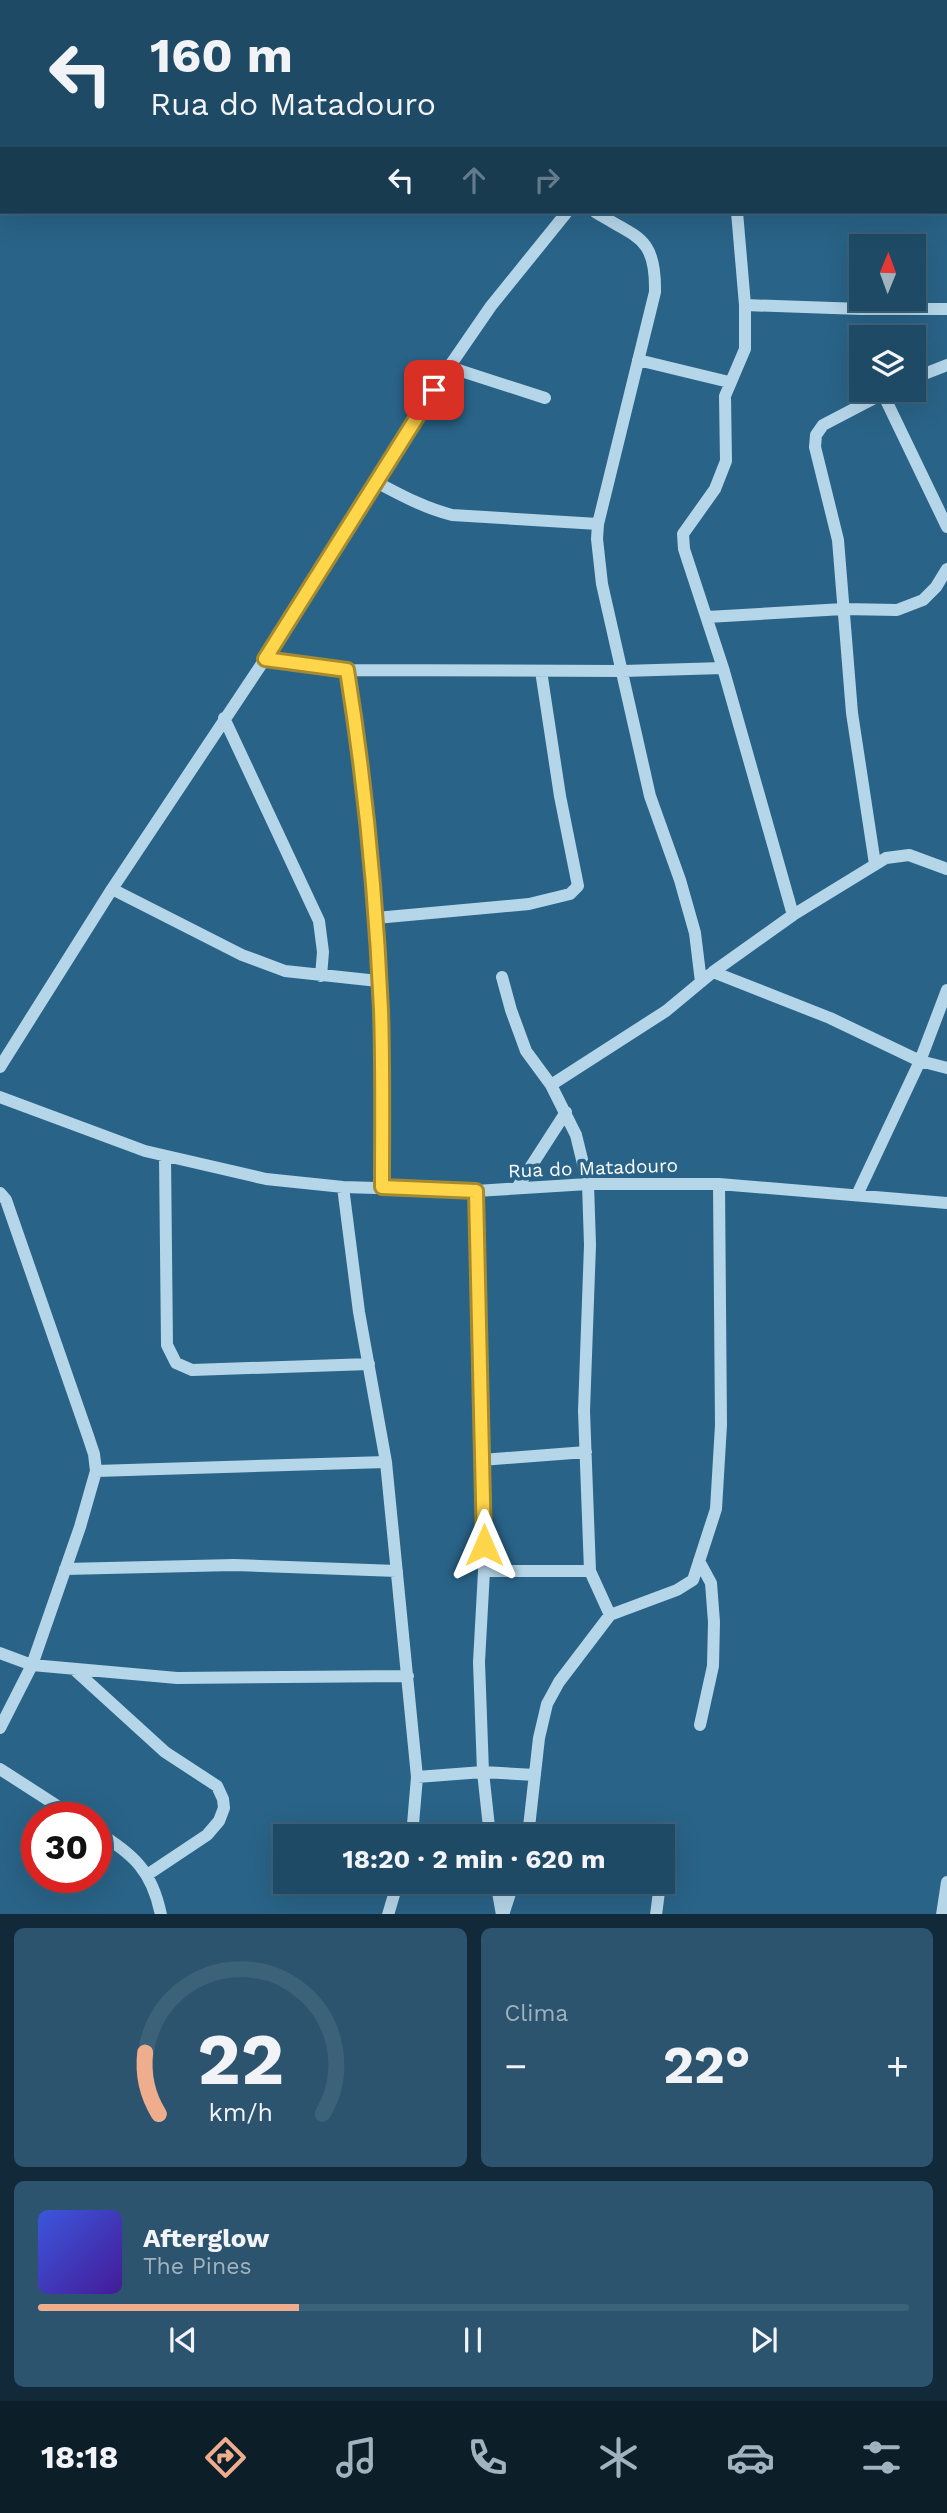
<!DOCTYPE html>
<html lang="pt">
<head>
<meta charset="utf-8">
<style>
  body { margin:0; font-family:"Work Sans",sans-serif; background:#2c546e; color:#f1f3f6; height:100vh; display:flex; flex-direction:column; font-size:26px; white-space:nowrap }
  * { box-sizing:border-box; margin:0 }
  p { font-size:23px; color:#a1b3bf }
  .icon { flex:none; width:38px; height:38px; fill:none; stroke:currentColor; stroke-width:2; stroke-linecap:round; stroke-linejoin:round }
  .map { position:relative; height:1914px; overflow:hidden }
  .side { display:flex; flex-direction:column; gap:14px; padding:14px; background:#112938; flex:1 }
  .side>* { flex:none }
  .top-card { position:absolute; left:0px; top:0px; width:948px; height:214px; box-shadow:0 7px 28px #0002,0 0 0 2px #3c6279; background:#1f4a65; color:#f1f3f6; overflow:hidden }
  .needle { width:46px; rotate:1deg }
  .buttons { position:absolute; left:849px; top:234px; display:grid; gap:14px }
  .buttons a { display:grid; place-items:center; width:77px; height:77px; border-radius:0px; background:#1f4a65; box-shadow:0 7px 28px #0002,0 0 0 2px #3c6279; font-size:35px }
  .speed { position:absolute; left:21px; top:1802px; display:flex; gap:14px; font-size:35px; font-weight:700; text-align:center }
  .speed>* { display:grid; place-content:center; width:91px; height:91px; border-radius:50%; background:#1f4a65; box-shadow:0 7px 28px #0002,0 0 0 2px #3c6279; line-height:1 }
  .speed .limit { border:10px solid #d22; background:#fff; color:#111 }
  .pin { position:absolute; display:grid; place-items:center; width:60px; height:60px; color:#fff; margin:-30px; border-radius:14px; box-shadow:0 4px 10px #0006 }
  .me { position:absolute; width:77px; margin:-38px; rotate:0deg; stroke-linejoin:round; filter:drop-shadow(0 0 5px #0008) }
  .turn { display:flex; align-items:center; gap:24px; height:147px; padding:0 35px; font-size:32px }
  .turn .icon { width:91px; height:91px; stroke-width:2.5 }
  .turn b { display:block; font-size:49px; line-height:60px }
  .lanes { display:flex; align-items:center; height:66px; padding:0 35px; background:#0003; justify-content:center; gap:35px; direction:ltr }
  .lanes .off { opacity:.35 }
  .big { font-size:52px; font-weight:700; line-height:1.1 }
  .side .tile { flex:1; display:flex; flex-direction:column; justify-content:center; gap:10px; min-width:0; padding:0 24px; border-radius:10px; background:#2c546e }
  .side .dial { align-items:center; gap:0 }
  .dial svg { height:182px; overflow:visible; fill:none; stroke:#3c6279; stroke-width:7; stroke-linecap:round; text-anchor:middle }
  .dial text { fill:#f1f3f6; stroke:none }
  .song { display:flex; align-items:center; gap:21px }
  .cover { width:84px; height:84px; border-radius:10px; background:linear-gradient(135deg,hsl(230 70% 55%),hsl(260 70% 35%)) }
  .played { height:7px; border-radius:4px; background:linear-gradient(90deg,#eead8d 30%,#3c6279 30%) }
  .keys { display:flex; justify-content:space-around; direction:ltr }
  .heat { display:flex; justify-content:space-between; align-items:center; font-size:38px; direction:ltr }
  .side .tiles { flex:1; display:grid; gap:14px; grid-template-columns:1fr 1fr }
  .tile:last-child { grid-column:span 2 }
  .trip { position:absolute; left:273px; top:1824px; width:402px; height:70px; border-radius:0px; background:#1f4a65; box-shadow:0 7px 28px #0002,0 0 0 2px #3c6279; font-weight:700; line-height:70px; text-align:center }
  .dock { display:flex; height:112px; justify-content:space-around; align-items:center; background:#0c1e28; color:#a1b3bf }
  .dock .icon { width:49px; height:49px }
  .dock .current { color:#eead8d }
  .dock b { font-size:32px; color:#f1f3f6 }
  .map>svg:first-child { display:block }
  .lines { fill:none; stroke-linecap:round; stroke-linejoin:round }
  .minor { stroke:#b5d5e8; stroke-width:12 }
  .route-casing { stroke:#a68a30; stroke-width:18 }
  .route { stroke:#ffd54a; stroke-width:12 }
  .labels { text-anchor:middle; dominant-baseline:central; stroke-width:7; stroke-linejoin:round; paint-order:stroke }
  .street-label { font-size:19px; fill:#fff; stroke:#296387 }
</style>
</head>
<body>
<div class="map">
<svg width="947" height="1915" viewBox="0 0 947 1915">
  <rect width="100%" height="100%" fill="#296387"/>
  <g class="lines">
    <path class="minor" d="M 947,96 L 947,97
      M 595,212 C 637,238 656,236 655,292 L 598,524 L 597,539 L 602,584 L 650,796 L 680,880 L 695,933 L 701,982
      M 737,212 L 745,305 L 745,349 L 725,396 L 726,461 L 715,489 L 683,534 L 684,549 L 723,668 L 793,915
      M 745,305 L 861,309 L 947,309
      M 638,360 L 729,382
      M 449,367 L 545,398
      M 914,378 L 947,365
      M 883,394 L 947,527
      M 376,482 C 401,495 424,508 452,515 L 598,524
      M 707,617 L 843,609 L 897,610 L 923,600 L 936,587 L 947,569
      M 265,659 L 347,670 L 623,671 L 723,668
      M 347,670 C 365,782 377,897 381,1010 C 383,1069 382,1128 382,1187
      M 224,718 L 319,921 L 323,952 L 321,976
      M 875,864 L 852,713 L 838,540 L 815,447 L 816,435 L 823,425 L 890,390
      M 112,889 L 242,955 L 285,971 L 378,981
      M 376,918 L 529,904 L 570,894 L 578,886 L 560,796 L 541,671
      M 713,972 L 830,1018 L 920,1061 L 947,1068
      M 502,977 L 511,1010 L 526,1051 L 551,1085 L 576,1135 L 588,1184 L 590,1245 L 584,1411 L 590,1571 L 610,1615
      M 0,1067 L 112,889 L 265,659 L 449,367 L 491,306 L 567,212
      M 551,1085 L 666,1011 L 713,972 L 793,915 L 886,858 L 909,855 L 947,869
      M 0,1097 L 145,1151 L 266,1179 L 343,1187 L 476,1191 L 588,1184 L 719,1184 L 947,1203
      M 165,1156 L 167,1345 L 176,1363 L 192,1370 L 369,1364
      M 343,1187 L 359,1312 L 386,1462 L 417,1777 L 412,1836
      M 517,1188 L 566,1112
      M 476,1191 L 483,1491 L 484,1571 L 479,1662 L 483,1772 L 490,1836
      M 0,1193 L 6,1200 L 88,1436 L 94,1454 L 96,1471
      M 857,1195 L 920,1061 L 947,990
      M 482,1460 L 586,1452
      M 699,1561 L 711,1583 L 714,1622 L 713,1666 L 700,1725
      M 65,1569 L 234,1565 L 397,1571
      M 484,1571 L 590,1571
      M 0,1653 L 32,1665 L 177,1678 L 408,1676
      M 76,1671 L 165,1752 L 217,1786 L 223,1799 L 224,1808 L 219,1821 L 207,1835 L 147,1875
      M 0,1728 L 32,1665 L 80,1527 L 96,1471 L 386,1462
      M 0,1769 L 76,1818
      M 417,1777 L 483,1772 L 535,1775
      M 96,1831 C 133,1854 152,1870 161,1915
      M 528,1836 L 539,1738 L 547,1704 L 559,1682 L 610,1615 L 677,1590 L 693,1580 L 716,1509 L 721,1425 L 719,1184
      M 496,1881 L 502,1915
      M 388,1915 L 398,1881
      M 503,1915 L 514,1881
      M 656,1915 L 660,1884 L 657,1881
      M 942,1915 L 947,1882"/>
  </g>
  <g class="lines">
    <g class="route-casing">
      <path id="route" d="M 434,390 L 265,659 L 347,670 C 365,782 376,897 381,1010 C 383,1069 382,1128 382,1187 L 476,1191 L 484,1545"/>
    </g>
    <use href="#route" class="route"/>
  </g>
  <g class="labels">
    <g class="street-label">
      <text transform="translate(593 1168) rotate(-2)">Rua do Matadouro</text>
    </g>
  </g>
</svg>
<div class="buttons">
<a><svg class="needle" viewBox="-14 -14 28 28"><path d="M0-13l5 13h-10z" fill="#e53935"/><path d="M0 13l5-13h-10z" fill="#a1b3bf"/></svg></a>
<a><svg class="icon" aria-label="layers" viewBox="0 0 24 24"><path d="M12 4l9 5-9 5-9-5zM3 14l9 5 9-5"/></svg></a>
</div>
<div class="speed"><div class="limit">30</div></div>
<div class="pin" style="left:434px;top:390px;background:#d93025"><svg class="icon" aria-label="arrive" viewBox="0 0 24 24"><path d="M6 21V4h12l-3 4 3 4H6"/></svg></div>
<svg class="me" style="left:484px;top:1545px" viewBox="-20 -20 40 40"><path d="M0-17L14 15 0 8-14 15z" fill="#ffd54a" stroke="#fff" stroke-width="4"/></svg>
<div class="trip">18:20 · 2 min · 620 m</div>
<div class="top-card">
<div class="turn"><svg class="icon" aria-label="left" viewBox="0 0 24 24"><path d="M17 20v-9H6M10 6l-5 5 5 5"/></svg><div><b>160 m</b>Rua do Matadouro</div></div>
<div class="lanes"><svg class="icon" aria-label="left" viewBox="0 0 24 24"><path d="M17 20v-9H6M10 6l-5 5 5 5"/></svg><svg class="icon off" aria-label="ahead" viewBox="0 0 24 24"><path d="M12 20V5M6 11l6-6 6 6"/></svg><svg class="icon off" aria-label="right" viewBox="0 0 24 24"><path d="M7 20v-9h11M14 6l5 5-5 5"/></svg></div>
</div>
</div>
<section class="side">
<div class="tiles">
<div class="tile dial"><svg viewBox="0 0 100 80">
<path d="M14 69A42 42 0 1 1 86 69"/>
<path d="M14 69A42 42 0 0 1 8 42" stroke="#eead8d"/>
<text x="50" y="56" font-size="32" font-weight="700">22</text>
<text x="50" y="72" font-size="11">km/h</text>
</svg></div>
<div class="tile"><p>Clima</p>
<div class="heat"><a>−</a><b class="big">22°</b><a>+</a></div>
</div>
<div class="tile">
<div class="song"><i class="cover"></i><div><b>Afterglow</b><p>The Pines</p></div></div>
<div class="played"></div>
<div class="keys"><svg class="icon" aria-label="previous" viewBox="0 0 24 24"><path d="M18 5L8 12l10 7zM5 5v14"/></svg><svg class="icon" aria-label="pause" viewBox="0 0 24 24"><path d="M8 5v14M16 5v14"/></svg><svg class="icon" aria-label="next" viewBox="0 0 24 24"><path d="M6 5l10 7-10 7zM19 5v14"/></svg></div>
</div>
</div>
</section>
<nav class="dock">
<b>18:18</b>
<svg class="icon current" aria-label="directions" viewBox="0 0 24 24"><path d="M12 3l9 9-9 9-9-9zM9 14v-3h6M13 9l2 2-2 2"/></svg>
<svg class="icon" aria-label="music" viewBox="0 0 24 24"><path d="M9 18V5l10-2v13"/><circle cx="6" cy="18" r="3"/><circle cx="16" cy="16" r="3"/></svg>
<svg class="icon" aria-label="phone" viewBox="0 0 24 24"><path d="M5 4h4l2 5-3 2q2 4 5 5l2-3 5 2v4C11 20 4 13 5 4z"/></svg>
<svg class="icon" aria-label="climate" viewBox="0 0 24 24"><path d="M12 3v18M4 7l16 10M4 17L20 7"/></svg>
<svg class="icon" aria-label="car" viewBox="0 0 24 24"><path d="M5 17H2v-5l4-1 3-4h7l3 4 3 1v5h-3M9 17h6M6 11h13"/><circle cx="7" cy="17" r="2"/><circle cx="17" cy="17" r="2"/></svg>
<svg class="icon" aria-label="filters" viewBox="0 0 24 24"><path d="M4 7h16M4 17h16"/><circle cx="9" cy="7" r="2"/><circle cx="15" cy="17" r="2"/></svg>
</nav>
</body>
</html>
